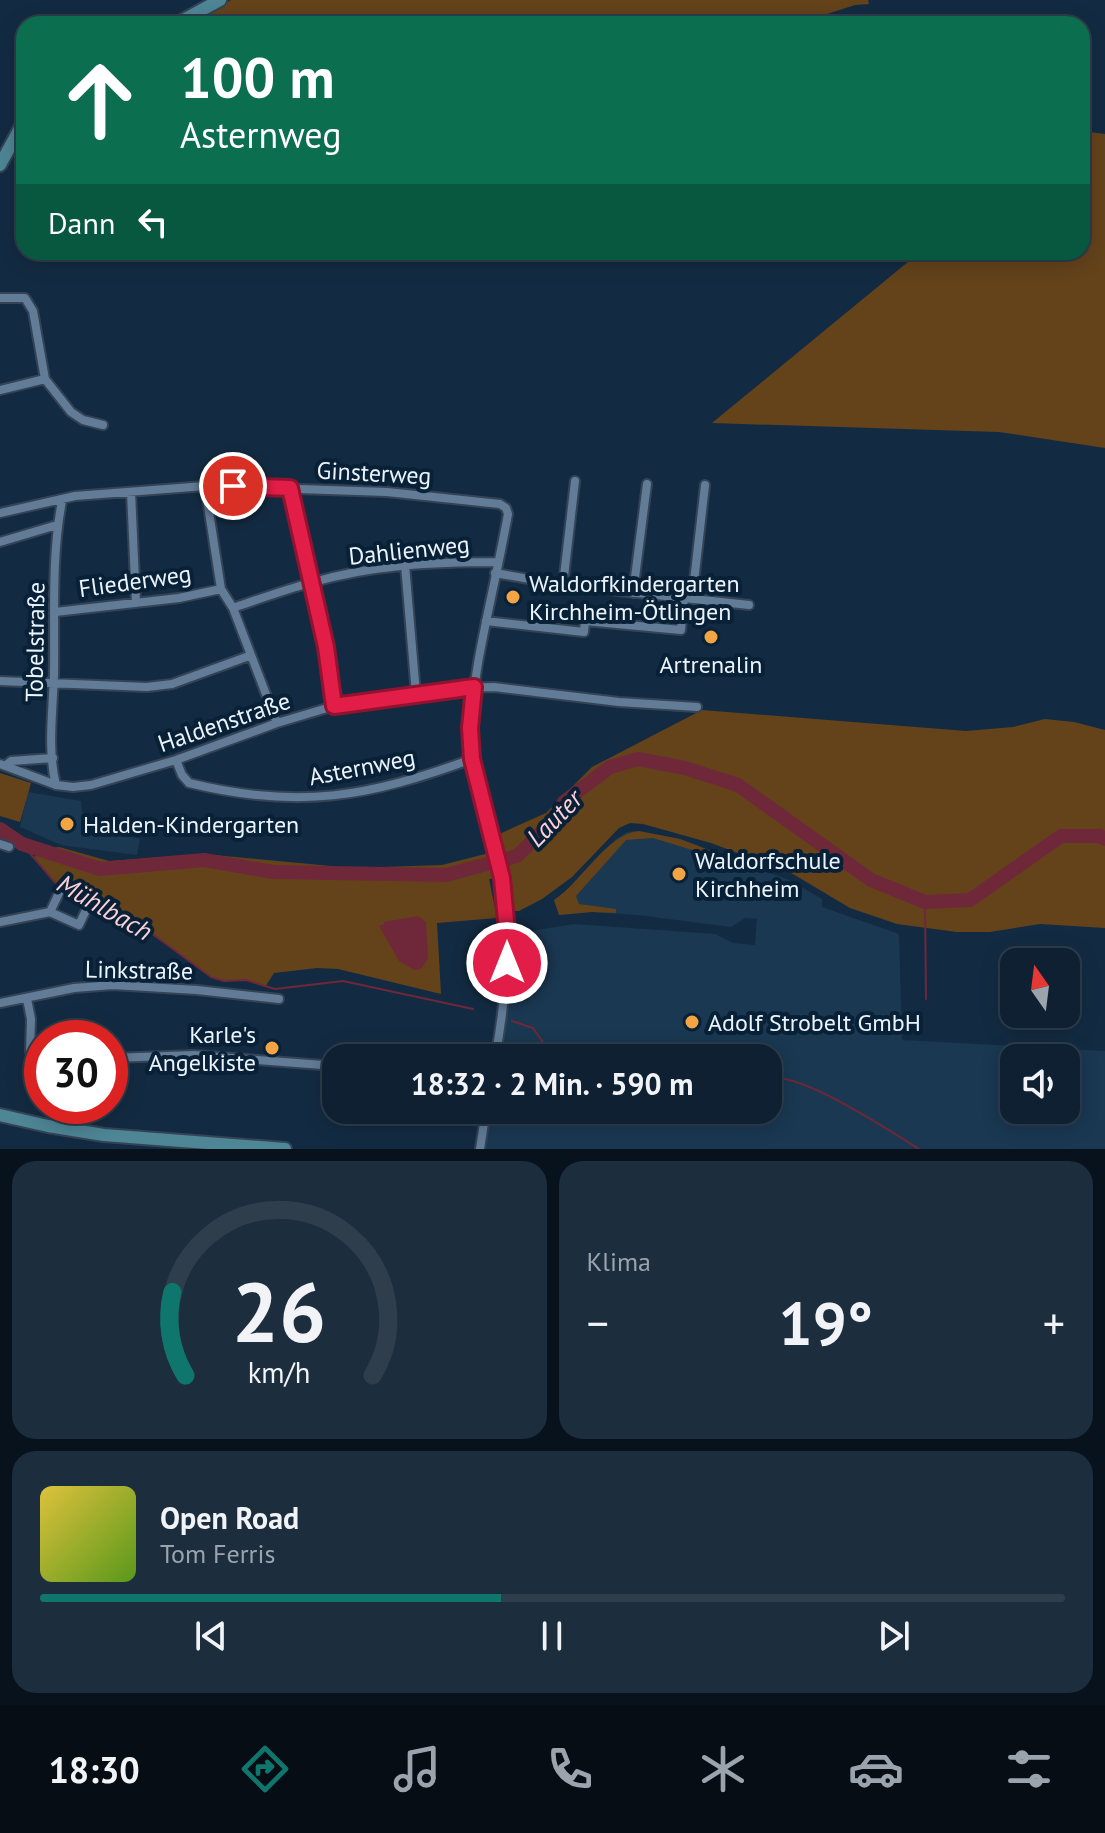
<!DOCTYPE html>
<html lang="de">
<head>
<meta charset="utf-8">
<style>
  body { margin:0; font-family:"PT Sans",sans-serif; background:#1c2d3e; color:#f1f3f6; height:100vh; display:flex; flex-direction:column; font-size:30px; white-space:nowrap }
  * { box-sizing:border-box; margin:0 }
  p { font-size:26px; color:#9ba3ac }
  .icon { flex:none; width:44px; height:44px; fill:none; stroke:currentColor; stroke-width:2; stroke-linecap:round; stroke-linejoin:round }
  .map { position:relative; height:1149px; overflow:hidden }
  .sheet { display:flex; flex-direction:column; gap:12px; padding:12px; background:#08121c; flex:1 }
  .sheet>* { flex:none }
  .banner { position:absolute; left:16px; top:16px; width:1074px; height:244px; border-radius:24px; box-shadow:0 4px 20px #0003,0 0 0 2px #2e3e4d; background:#0b6e4f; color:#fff; overflow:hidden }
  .needle { width:52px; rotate:346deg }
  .fabs { position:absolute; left:1000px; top:948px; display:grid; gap:16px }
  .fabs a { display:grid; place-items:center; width:80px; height:80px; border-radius:16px; background:#0e2032; box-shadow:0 4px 20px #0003,0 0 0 2px #2e3e4d; font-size:40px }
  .speed { position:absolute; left:24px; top:1020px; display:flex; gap:16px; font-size:40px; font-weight:700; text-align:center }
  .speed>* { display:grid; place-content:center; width:104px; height:104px; border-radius:50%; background:#0e2032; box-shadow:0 4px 20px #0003,0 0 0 2px #2e3e4d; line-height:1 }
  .speed .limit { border:12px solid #d22; background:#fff; color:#111 }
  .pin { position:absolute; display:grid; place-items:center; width:68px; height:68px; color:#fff; margin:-34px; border:4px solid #fff; border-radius:50%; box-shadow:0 2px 8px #0007 }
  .me { position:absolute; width:88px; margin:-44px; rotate:0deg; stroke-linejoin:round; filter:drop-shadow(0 0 6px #0008) }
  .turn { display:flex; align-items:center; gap:28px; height:168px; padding:0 32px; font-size:36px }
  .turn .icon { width:104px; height:104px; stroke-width:2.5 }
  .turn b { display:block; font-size:56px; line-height:68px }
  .then { display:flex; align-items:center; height:76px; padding:0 32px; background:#0003; gap:16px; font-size:30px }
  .big { font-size:60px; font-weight:700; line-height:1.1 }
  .sheet .tile { flex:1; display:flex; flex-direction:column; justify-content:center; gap:12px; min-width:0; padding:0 28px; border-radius:24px; background:#1c2d3e }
  .sheet .dial { align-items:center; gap:0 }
  .dial svg { height:208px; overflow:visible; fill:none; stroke:#2e3e4d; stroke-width:7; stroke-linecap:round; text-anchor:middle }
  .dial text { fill:#f1f3f6; stroke:none }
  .song { display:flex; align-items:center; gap:24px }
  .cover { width:96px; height:96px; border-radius:12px; background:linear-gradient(135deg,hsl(50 70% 55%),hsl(90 70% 35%)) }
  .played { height:8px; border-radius:4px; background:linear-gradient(90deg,#0f766e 45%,#2e3e4d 45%) }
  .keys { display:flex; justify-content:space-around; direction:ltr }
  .heat { display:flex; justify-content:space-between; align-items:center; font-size:44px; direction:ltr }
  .sheet .tiles { flex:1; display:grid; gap:12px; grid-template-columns:1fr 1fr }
  .tile:last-child { grid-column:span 2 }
  .trip { position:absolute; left:322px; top:1044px; width:460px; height:80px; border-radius:24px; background:#0e2032; box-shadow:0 4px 20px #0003,0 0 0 2px #2e3e4d; font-weight:700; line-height:80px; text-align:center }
  .tab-bar { display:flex; height:128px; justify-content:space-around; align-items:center; background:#060d14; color:#9ba3ac }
  .tab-bar .icon { width:56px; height:56px }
  .tab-bar .current { color:#0f766e }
  .tab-bar b { font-size:36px; color:#f1f3f6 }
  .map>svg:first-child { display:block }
  .built { fill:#1a3852; fill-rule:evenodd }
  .green { fill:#64431b }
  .water { fill:#6f2839 }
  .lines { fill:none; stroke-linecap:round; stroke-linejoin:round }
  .stream { stroke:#6f2839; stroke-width:2 }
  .river { stroke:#6f2839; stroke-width:14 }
  .street-casing { stroke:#344456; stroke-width:12 }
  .secondary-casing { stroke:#344456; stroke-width:16 }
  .street { stroke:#627c97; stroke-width:8 }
  .secondary { stroke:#4e8696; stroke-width:12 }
  .route-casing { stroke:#92132f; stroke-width:20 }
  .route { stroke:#e11d48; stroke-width:14 }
  .poi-dot { fill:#f3a443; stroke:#092137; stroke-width:3 }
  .labels { text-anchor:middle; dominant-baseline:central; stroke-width:8; stroke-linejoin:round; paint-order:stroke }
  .street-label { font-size:24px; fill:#ebf4fd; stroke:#092137 }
  .poi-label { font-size:24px; fill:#ebf4fd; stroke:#092137; text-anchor:start }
  .water-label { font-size:26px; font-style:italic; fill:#fed0d7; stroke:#092137 }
</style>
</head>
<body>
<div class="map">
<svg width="1105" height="1149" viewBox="0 0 1105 1149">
  <rect width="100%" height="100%" fill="#132b42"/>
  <path class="built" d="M 28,792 L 81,801 L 82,812 L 118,825 L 118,833 L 140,839 L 137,855 L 61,845 L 20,827 Z
    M 639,831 L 680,839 L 789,880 L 822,899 L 822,907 L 899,934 L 902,1040 L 1105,1051 L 1105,1149 L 486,1149 L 491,1110 L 768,1110 L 768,1058 L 500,1058 L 511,984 L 512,934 L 574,924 L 715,934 L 733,943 L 755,945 L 757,919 L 745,918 L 731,927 L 638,915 L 592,912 L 559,915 L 554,900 L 578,882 L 616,839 L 627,832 ZM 1014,1058 L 1066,1058 L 1066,1110 L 1014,1110 Z"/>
  <path class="green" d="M 231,0 L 868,0 L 869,4 L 855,5 L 796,24 L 185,24 Z
    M 1082,131 L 1105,134 L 1105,448 L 999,432 L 712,423 L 920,252 L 1082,252 Z
    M 702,710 L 966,731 L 1013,727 L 1045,719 L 1074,722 L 1105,730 L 1105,928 L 1040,924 L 990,932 L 957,932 L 897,924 L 850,908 L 793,874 L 711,843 L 643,824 L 630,823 L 619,828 L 572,877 L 542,899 L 519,911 L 512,911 L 508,877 L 489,879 L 497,918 L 437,923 L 441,994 L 338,969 L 317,968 L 274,973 L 265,987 L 246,980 L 224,981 L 211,977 L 132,919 L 116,916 L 59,887 L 34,857 L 37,854 L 32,850 L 59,847 L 109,861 L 204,854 L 352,868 L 442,865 L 501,850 L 497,835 L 546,813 L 592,767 Z
    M 0,773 L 31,783 L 20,822 L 0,816 Z
    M 639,831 L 680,839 L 717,853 L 715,857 L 653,838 L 626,840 L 576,896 L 579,904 L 616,909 L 616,913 L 592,912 L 559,915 L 554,900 C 582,882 606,834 639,831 Z"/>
  <path class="water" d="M 418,916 L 426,922 L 428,959 L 422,968 L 414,970 L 399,961 L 379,926 L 384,924 L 384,922 Z"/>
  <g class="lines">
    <path class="stream" d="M 22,844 L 59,887 L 116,916 L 132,919 L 211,977 L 224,981 L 246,980 L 275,989 L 343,981 L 473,1009
      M 925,902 L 926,999
      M 512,1021 L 533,1028 L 554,1058
      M 768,1078 C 801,1072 889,1130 919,1149"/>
    <path class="river" d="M 0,829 L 22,844 L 100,869 L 204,860 L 273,872 L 446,875 L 517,856 L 551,823 L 564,802 L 610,767 L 638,759 L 685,768 L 738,785 L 871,880 L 925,902 L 970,900 L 1061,836 L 1100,836 L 1105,839"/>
    <g class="street-casing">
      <path id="street" d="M 0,298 L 25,298 L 33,311 L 45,379 L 71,412 L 83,420 L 103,425
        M 0,390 L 45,379
        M 205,486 L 221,589 L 233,608 L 277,723
        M 290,488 L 326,647 L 334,706
        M 131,492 L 136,603
        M 0,513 L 75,496 L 205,486 L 387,492 L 500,504 L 506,508 L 508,514 C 499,564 487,613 478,663 C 475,684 470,707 470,729 C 470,771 488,813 497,853 C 512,921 508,990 495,1058
        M 0,542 L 57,525
        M 405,565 L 416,694
        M 495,573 L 563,585 L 575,481
        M 563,585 L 749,605
        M 633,593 L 647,484
        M 692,599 L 705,485
        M 233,608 C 259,599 284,590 310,583 C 371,565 434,562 497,562
        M 55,612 L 179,598 L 221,589
        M 486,621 L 584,632 L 585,621 L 681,630 L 684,598
        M 0,681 L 147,687 L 172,684 L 249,656
        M 176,760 L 182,775 L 189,783 C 299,810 368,797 472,759
        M 0,764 L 56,785 L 73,787 L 91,785 L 176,760 L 277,723 L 334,706 L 459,688 L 494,687 L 619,702 L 697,707
        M 6,765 L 11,761 L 53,758
        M 56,785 C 47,750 53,709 54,674 C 55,617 51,557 62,501
        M 0,844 L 9,847
        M 50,912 L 60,891
        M 0,922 L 50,912 L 79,925 L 87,908
        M 27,999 L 31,1019 L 30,1052 L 42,1052
        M 0,1003 L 74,988 L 113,985 L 197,990 L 279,999
        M 112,1058 L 194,1055 L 336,1066
        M 480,1149 L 486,1110"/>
    </g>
    <g class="secondary-casing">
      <path id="secondary" d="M 176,24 L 220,0
        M 0,165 L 24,121
        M 0,1115 L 48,1126 L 104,1135 L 285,1149"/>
    </g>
    <use href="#street" class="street"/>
    <use href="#secondary" class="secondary"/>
  </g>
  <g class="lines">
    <g class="route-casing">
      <path id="route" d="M 233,486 L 290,488 L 326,647 L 334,706 L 474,687 L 470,728 L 472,759 L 502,878 L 506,921 L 507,963"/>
    </g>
    <use href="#route" class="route"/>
  </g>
  <g class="poi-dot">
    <circle cx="513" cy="597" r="8"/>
    <circle cx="711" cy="637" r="8"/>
    <circle cx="67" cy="824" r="8"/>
    <circle cx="679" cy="874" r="8"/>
    <circle cx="692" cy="1022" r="8"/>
    <circle cx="272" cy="1048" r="8"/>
  </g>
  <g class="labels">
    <g class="street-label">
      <text transform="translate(374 473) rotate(3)">Ginsterweg</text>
      <text transform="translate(409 550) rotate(-6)">Dahlienweg</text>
      <text transform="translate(135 581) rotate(-8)">Fliederweg</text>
      <text transform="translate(35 642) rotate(-89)">Tobelstraße</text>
      <text transform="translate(224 722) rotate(-19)">Haldenstraße</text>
      <text transform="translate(362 767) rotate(-11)">Asternweg</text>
      <text transform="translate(139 970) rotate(1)">Linkstraße</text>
    </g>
    <g class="poi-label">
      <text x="529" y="583">Waldorfkindergarten<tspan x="529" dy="28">Kirchheim-Ötlingen</tspan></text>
      <text x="711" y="664" text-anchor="middle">Artrenalin</text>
      <text x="83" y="824">Halden-Kindergarten</text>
      <text x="695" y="860">Waldorfschule<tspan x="695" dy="28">Kirchheim</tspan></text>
      <text x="708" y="1022">Adolf Strobelt GmbH</text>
      <text x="256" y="1034" text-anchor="end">Karle's<tspan x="256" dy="28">Angelkiste</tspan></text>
    </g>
    <g class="water-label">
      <text transform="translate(554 818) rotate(-46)">Lauter</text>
      <text transform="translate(105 907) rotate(30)">Mühlbach</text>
    </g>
  </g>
</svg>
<div class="fabs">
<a><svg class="needle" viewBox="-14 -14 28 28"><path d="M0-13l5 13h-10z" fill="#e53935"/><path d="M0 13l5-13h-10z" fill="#9ba3ac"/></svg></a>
<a><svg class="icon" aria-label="sound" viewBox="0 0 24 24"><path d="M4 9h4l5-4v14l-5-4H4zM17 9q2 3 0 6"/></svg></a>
</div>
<div class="speed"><div class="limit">30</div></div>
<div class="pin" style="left:233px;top:486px;background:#d93025"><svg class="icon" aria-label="arrive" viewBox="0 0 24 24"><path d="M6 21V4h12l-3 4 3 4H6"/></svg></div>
<svg class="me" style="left:507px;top:963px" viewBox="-20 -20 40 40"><circle r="17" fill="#e11d48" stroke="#fff" stroke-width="3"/><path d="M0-11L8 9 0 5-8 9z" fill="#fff"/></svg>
<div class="trip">18:32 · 2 Min. · 590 m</div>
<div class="banner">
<div class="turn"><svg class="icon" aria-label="ahead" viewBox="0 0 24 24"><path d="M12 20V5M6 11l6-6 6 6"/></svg><div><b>100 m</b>Asternweg</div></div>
<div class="then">Dann<svg class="icon" aria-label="left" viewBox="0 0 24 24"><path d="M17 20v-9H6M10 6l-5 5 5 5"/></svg></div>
</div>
</div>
<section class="sheet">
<div class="tiles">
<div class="tile dial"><svg viewBox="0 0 100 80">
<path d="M14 69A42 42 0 1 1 86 69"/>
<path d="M14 69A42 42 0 0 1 9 37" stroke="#0f766e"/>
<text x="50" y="56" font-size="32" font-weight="700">26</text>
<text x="50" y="72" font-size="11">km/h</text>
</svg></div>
<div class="tile"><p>Klima</p>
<div class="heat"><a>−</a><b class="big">19°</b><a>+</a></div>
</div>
<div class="tile">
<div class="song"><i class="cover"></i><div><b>Open Road</b><p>Tom Ferris</p></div></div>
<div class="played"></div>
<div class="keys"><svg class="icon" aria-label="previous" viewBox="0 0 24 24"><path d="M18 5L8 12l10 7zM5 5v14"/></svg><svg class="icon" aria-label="pause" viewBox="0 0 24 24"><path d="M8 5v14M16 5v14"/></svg><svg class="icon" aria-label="next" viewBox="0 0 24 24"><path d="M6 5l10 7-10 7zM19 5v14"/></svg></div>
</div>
</div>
</section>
<nav class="tab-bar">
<b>18:30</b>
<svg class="icon current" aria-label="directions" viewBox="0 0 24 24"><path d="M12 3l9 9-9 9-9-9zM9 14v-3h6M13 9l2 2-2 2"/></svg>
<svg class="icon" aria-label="music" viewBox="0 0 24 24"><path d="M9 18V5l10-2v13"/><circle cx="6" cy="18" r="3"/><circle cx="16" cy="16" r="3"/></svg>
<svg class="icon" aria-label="phone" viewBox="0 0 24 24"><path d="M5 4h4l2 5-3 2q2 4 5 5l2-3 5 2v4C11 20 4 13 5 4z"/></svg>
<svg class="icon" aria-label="climate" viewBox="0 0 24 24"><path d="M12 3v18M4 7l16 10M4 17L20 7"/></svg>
<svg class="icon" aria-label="car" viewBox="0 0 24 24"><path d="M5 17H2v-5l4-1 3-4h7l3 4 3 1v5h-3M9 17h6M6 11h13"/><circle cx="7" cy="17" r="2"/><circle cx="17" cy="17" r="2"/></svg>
<svg class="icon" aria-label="filters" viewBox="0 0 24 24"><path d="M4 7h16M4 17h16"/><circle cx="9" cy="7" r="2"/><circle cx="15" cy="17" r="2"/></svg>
</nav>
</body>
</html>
